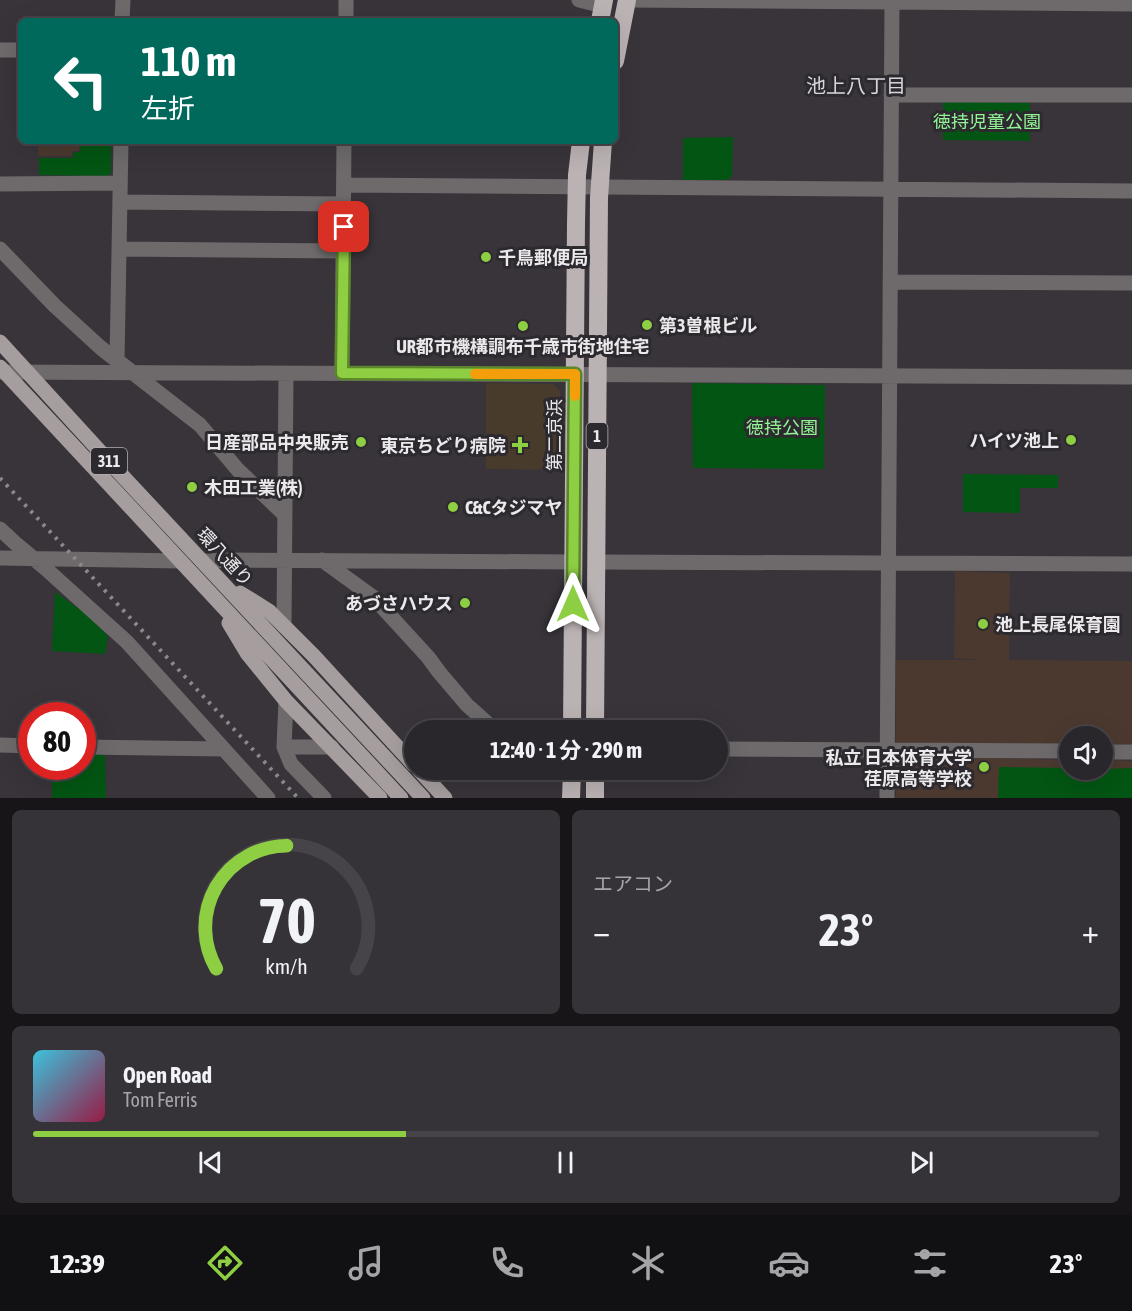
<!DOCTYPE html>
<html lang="ja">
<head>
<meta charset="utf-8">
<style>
  body { margin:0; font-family:"Asap Condensed","Noto Sans JP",sans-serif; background:#363338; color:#f1f3f6; height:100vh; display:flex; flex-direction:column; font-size:22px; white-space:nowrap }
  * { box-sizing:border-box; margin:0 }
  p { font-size:20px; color:#a5a5a9 }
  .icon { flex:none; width:33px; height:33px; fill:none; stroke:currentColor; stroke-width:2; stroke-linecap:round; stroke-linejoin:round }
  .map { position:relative; height:798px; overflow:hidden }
  .details { display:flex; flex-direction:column; gap:12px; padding:12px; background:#171518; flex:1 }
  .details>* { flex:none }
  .banner { position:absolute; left:18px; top:18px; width:600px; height:126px; border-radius:9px; box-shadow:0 6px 24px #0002,0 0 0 2px #464448; background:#00695c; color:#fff; overflow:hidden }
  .fabs { position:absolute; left:1059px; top:726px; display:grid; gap:12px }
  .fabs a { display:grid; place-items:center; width:54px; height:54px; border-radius:50%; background:#2a272c; box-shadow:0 6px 24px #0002,0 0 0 2px #464448; font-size:30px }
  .speed { position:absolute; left:18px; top:702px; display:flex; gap:12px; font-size:30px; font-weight:700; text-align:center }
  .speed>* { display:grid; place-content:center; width:78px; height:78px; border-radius:50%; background:#2a272c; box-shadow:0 6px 24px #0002,0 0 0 2px #464448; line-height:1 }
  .speed .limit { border:9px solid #d22; background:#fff; color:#111 }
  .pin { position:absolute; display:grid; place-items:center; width:51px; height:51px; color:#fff; margin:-26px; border-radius:12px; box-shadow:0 3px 9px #0006 }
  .me { position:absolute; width:66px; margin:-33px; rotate:0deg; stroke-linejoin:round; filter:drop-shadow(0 0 4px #0008) }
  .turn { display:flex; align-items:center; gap:21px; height:126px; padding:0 24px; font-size:27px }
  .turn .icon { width:78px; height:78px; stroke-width:2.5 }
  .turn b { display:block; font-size:42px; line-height:51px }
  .big { font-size:45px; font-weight:700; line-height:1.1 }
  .details .tile { flex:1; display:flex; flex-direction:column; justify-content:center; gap:9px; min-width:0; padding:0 21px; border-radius:9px; background:#363338 }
  .details .dial { align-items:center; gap:0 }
  .dial svg { height:156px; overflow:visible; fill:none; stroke:#464448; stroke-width:7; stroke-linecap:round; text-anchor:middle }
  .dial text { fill:#f1f3f6; stroke:none }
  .song { display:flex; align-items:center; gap:18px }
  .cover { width:72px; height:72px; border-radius:9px; background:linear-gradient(135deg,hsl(190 70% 55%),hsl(340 70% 35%)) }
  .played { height:6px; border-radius:3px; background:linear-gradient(90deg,#8ece43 35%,#464448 35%) }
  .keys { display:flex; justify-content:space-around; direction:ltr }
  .heat { display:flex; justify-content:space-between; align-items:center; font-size:33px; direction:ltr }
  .details .tiles { flex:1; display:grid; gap:12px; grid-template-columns:1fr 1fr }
  .tile:last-child { grid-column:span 2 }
  .trip { position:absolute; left:404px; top:720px; width:324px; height:60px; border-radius:30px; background:#2a272c; box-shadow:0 6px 24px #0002,0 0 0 2px #464448; font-weight:700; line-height:60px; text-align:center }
  .dock { display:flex; height:96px; justify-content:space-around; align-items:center; background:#111012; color:#a5a5a9 }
  .dock .icon { width:42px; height:42px }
  .dock .current { color:#8ece43 }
  .dock b { font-size:27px; color:#f1f3f6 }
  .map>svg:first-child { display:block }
  .education { fill:#4b392f }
  .medical { fill:#483b2c }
  .green { fill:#035513 }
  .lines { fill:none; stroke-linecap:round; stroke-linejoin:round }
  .minor { stroke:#6e6a6b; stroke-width:15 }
  .major { stroke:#a59d9e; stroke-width:15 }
  .highway { stroke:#bbb2b3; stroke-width:18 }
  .rail { stroke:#8b888c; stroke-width:4; stroke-dasharray:3 6; stroke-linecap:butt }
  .route-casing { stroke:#5c862c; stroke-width:15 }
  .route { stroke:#8ece43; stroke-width:10 }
  .slow { stroke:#f59e0b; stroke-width:10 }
  .poi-dot { fill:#8ece43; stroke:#2d2a2f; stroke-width:2 }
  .labels { text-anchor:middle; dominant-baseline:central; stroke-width:6; stroke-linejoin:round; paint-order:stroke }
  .shield { fill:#2d2a2f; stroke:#b2b0b3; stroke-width:1.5 }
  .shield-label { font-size:16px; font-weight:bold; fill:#ebe9ec }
  .park-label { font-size:18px; fill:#93f596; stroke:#2d2a2f }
  .poi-label { font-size:18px; font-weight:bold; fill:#ebe9ec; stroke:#2d2a2f; text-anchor:start }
  .street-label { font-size:18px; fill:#ebe9ec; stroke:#2d2a2f }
  .neighbourhood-label { font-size:20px; fill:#d8d4db; stroke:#2d2a2f }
</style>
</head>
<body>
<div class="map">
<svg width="1132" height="798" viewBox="0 0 1132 798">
  <rect width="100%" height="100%" fill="#38343a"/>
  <path class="education" d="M 38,141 L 80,141 L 79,151 L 73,151 L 72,156 L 38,156 Z
    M 955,571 L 1010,573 L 1009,660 L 1132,661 L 1132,744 L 1103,744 L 1102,736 L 1070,736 L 1069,744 L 896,744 L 896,660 L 982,660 L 954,658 Z
    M 896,756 L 1069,760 L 1070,770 L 1102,770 L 1103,760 L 1132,761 L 1132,798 L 896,798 Z"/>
  <path class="medical" d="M 486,383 L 553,384 L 560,391 L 560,470 L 486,469 Z"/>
  <path class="green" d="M 943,102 L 1030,103 L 1030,141 L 943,140 Z
    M 733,137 L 732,176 L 727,180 L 683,180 L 683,138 Z
    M 81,141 L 111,141 L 111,173 L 107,176 L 39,175 L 39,158 L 72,158 L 74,152 L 80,152 Z
    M 692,383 L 825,385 L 824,469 L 693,468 Z
    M 963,474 L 1058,475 L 1058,488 L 1020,488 L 1020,513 L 963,512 Z
    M 55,592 L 85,613 L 108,636 L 105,654 L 52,651 Z
    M 83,755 L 105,755 L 106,798 L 52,798 L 52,779 L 67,778 L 67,767 L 82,766 Z
    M 999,767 L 1069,768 L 1070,770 L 1132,768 L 1132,798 L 998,798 Z"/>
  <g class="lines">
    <path class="minor" d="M 579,0 L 603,6
      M 627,0 L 1132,4
      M 122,21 L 123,0
      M 346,21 L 346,0
      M 0,50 L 21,50
      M 891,95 L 1132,95
      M 0,184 L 120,183
      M 344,185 L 1132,191
      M 120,202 L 344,204
      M 0,249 L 55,306 L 101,348 L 200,425 L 238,470 L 285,515
      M 119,249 L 343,251
      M 890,282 L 1132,283
      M 117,361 L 121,141
      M 0,372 L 1132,377
      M 342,373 L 344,141
      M 0,529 L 15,543 L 45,568 L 127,642 L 268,798
      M 0,558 L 180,561
      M 322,560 L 373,597 L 428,657 L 439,672 L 467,705 L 495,730
      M 202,561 L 229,560 L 574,562
      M 596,562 L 1132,564
      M 284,626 L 286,373
      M 286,701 L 284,747 L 291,764 L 324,798
      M 0,745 L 32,746
      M 82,747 L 222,749
      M 284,747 L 332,747
      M 717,749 L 1070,751
      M 1102,752 L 1132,752
      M 887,798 L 892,0"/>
    <path class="major" d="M 0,342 L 116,469 L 423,798
      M 0,367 L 401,798
      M 240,593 L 269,611 L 314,656 L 414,765
      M 229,623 L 247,653 L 286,701 L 380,798
      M 419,770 L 445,798"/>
    <path class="highway" d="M 600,21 L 604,0
      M 615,61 L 627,0
      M 572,730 L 576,223 L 577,175 L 581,141
      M 595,730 L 599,198 L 603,141
      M 595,770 L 595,798
      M 571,798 L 572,770"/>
    <path class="rail" d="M 0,478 L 298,798"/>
  </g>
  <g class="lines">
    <g class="route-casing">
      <path id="route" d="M 344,227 L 342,373 L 575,374 L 573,604"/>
    </g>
    <use href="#route" class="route"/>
    <path class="slow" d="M 475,374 L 575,374 L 575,396"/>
  </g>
  <g class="poi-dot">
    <circle cx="486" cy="257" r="6"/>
    <circle cx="647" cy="325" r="6"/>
    <circle cx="523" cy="326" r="6"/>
    <circle cx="1071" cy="440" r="6"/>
    <circle cx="361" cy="442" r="6"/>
    <path d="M517 436h6v6h6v6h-6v6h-6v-6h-6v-6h6z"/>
    <circle cx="192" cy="487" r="6"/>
    <circle cx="453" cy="507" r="6"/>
    <circle cx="465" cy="603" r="6"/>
    <circle cx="983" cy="624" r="6"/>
    <circle cx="984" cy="767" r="6"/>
  </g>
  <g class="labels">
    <g class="shield">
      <rect x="586.5" y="423" width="21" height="26" rx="4.5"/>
      <rect x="91" y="448" width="36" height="26" rx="4.5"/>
    </g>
    <g class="shield-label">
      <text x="597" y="436">1</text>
      <text x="109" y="461">311</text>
    </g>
    <g class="park-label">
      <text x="987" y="121">徳持児童公園</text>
      <text x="782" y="427">徳持公園</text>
    </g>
    <g class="poi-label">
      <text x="498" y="257">千鳥郵便局</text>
      <text x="659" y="325">第3曽根ビル</text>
      <text x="523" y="346" text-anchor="middle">UR都市機構調布千歳市街地住宅</text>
      <text x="1059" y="440" text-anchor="end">ハイツ池上</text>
      <text x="349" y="442" text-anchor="end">日産部品中央販売</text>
      <text x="506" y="445" text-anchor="end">東京ちどり病院</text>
      <text x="204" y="487">木田工業(株)</text>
      <text x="465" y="507">C&amp;Cタジマヤ</text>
      <text x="453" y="603" text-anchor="end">あづさハウス</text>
      <text x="995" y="624">池上長尾保育園</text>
      <text x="972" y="757" text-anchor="end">私立 日本体育大学<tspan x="972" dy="21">荏原高等学校</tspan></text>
    </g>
    <g class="street-label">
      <text transform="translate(554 435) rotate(-90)">第二京浜</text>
      <text transform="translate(225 557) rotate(47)">環八通り</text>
    </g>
    <g class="neighbourhood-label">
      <text x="856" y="85">池上八丁目</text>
    </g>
  </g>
</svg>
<div class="fabs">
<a><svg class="icon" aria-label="sound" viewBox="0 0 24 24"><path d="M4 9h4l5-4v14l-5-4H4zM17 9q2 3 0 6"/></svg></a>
</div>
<div class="speed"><div class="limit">80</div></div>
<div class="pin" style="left:344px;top:227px;background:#d93025"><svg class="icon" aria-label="arrive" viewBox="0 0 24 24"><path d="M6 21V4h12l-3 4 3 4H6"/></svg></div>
<svg class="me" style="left:573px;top:604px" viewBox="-20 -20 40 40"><path d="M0-17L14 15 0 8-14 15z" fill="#8ece43" stroke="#fff" stroke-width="4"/></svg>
<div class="trip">12:40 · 1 分 · 290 m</div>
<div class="banner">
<div class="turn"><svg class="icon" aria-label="left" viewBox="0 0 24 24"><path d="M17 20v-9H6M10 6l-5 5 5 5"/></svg><div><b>110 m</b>左折</div></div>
</div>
</div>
<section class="details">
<div class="tiles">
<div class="tile dial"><svg viewBox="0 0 100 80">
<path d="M14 69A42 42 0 1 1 86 69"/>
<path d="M14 69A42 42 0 0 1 50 6" stroke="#8ece43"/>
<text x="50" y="56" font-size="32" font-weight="700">70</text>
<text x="50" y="72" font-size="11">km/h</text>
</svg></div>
<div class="tile"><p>エアコン</p>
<div class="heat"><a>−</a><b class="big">23°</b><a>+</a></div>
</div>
<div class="tile">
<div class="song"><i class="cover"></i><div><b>Open Road</b><p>Tom Ferris</p></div></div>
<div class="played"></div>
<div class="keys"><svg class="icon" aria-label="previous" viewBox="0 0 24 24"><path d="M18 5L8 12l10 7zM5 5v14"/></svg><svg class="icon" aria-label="pause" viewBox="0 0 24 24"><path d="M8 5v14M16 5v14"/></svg><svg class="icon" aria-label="next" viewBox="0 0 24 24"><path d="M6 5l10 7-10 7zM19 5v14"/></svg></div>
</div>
</div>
</section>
<nav class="dock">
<b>12:39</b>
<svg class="icon current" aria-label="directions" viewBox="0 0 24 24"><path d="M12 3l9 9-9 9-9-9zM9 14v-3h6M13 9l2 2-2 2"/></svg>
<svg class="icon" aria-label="music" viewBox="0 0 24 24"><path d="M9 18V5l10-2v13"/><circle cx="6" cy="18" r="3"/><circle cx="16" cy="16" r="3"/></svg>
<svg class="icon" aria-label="phone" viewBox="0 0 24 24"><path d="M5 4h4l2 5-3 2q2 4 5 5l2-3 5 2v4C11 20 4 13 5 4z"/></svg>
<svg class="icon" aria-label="climate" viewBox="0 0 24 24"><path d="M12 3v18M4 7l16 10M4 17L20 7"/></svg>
<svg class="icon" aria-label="car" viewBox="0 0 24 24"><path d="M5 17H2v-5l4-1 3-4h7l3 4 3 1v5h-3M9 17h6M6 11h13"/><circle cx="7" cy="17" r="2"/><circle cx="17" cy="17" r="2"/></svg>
<svg class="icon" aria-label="filters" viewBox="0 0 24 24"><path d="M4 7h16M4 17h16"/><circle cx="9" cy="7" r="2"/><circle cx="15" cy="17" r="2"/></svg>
<b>23°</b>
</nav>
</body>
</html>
